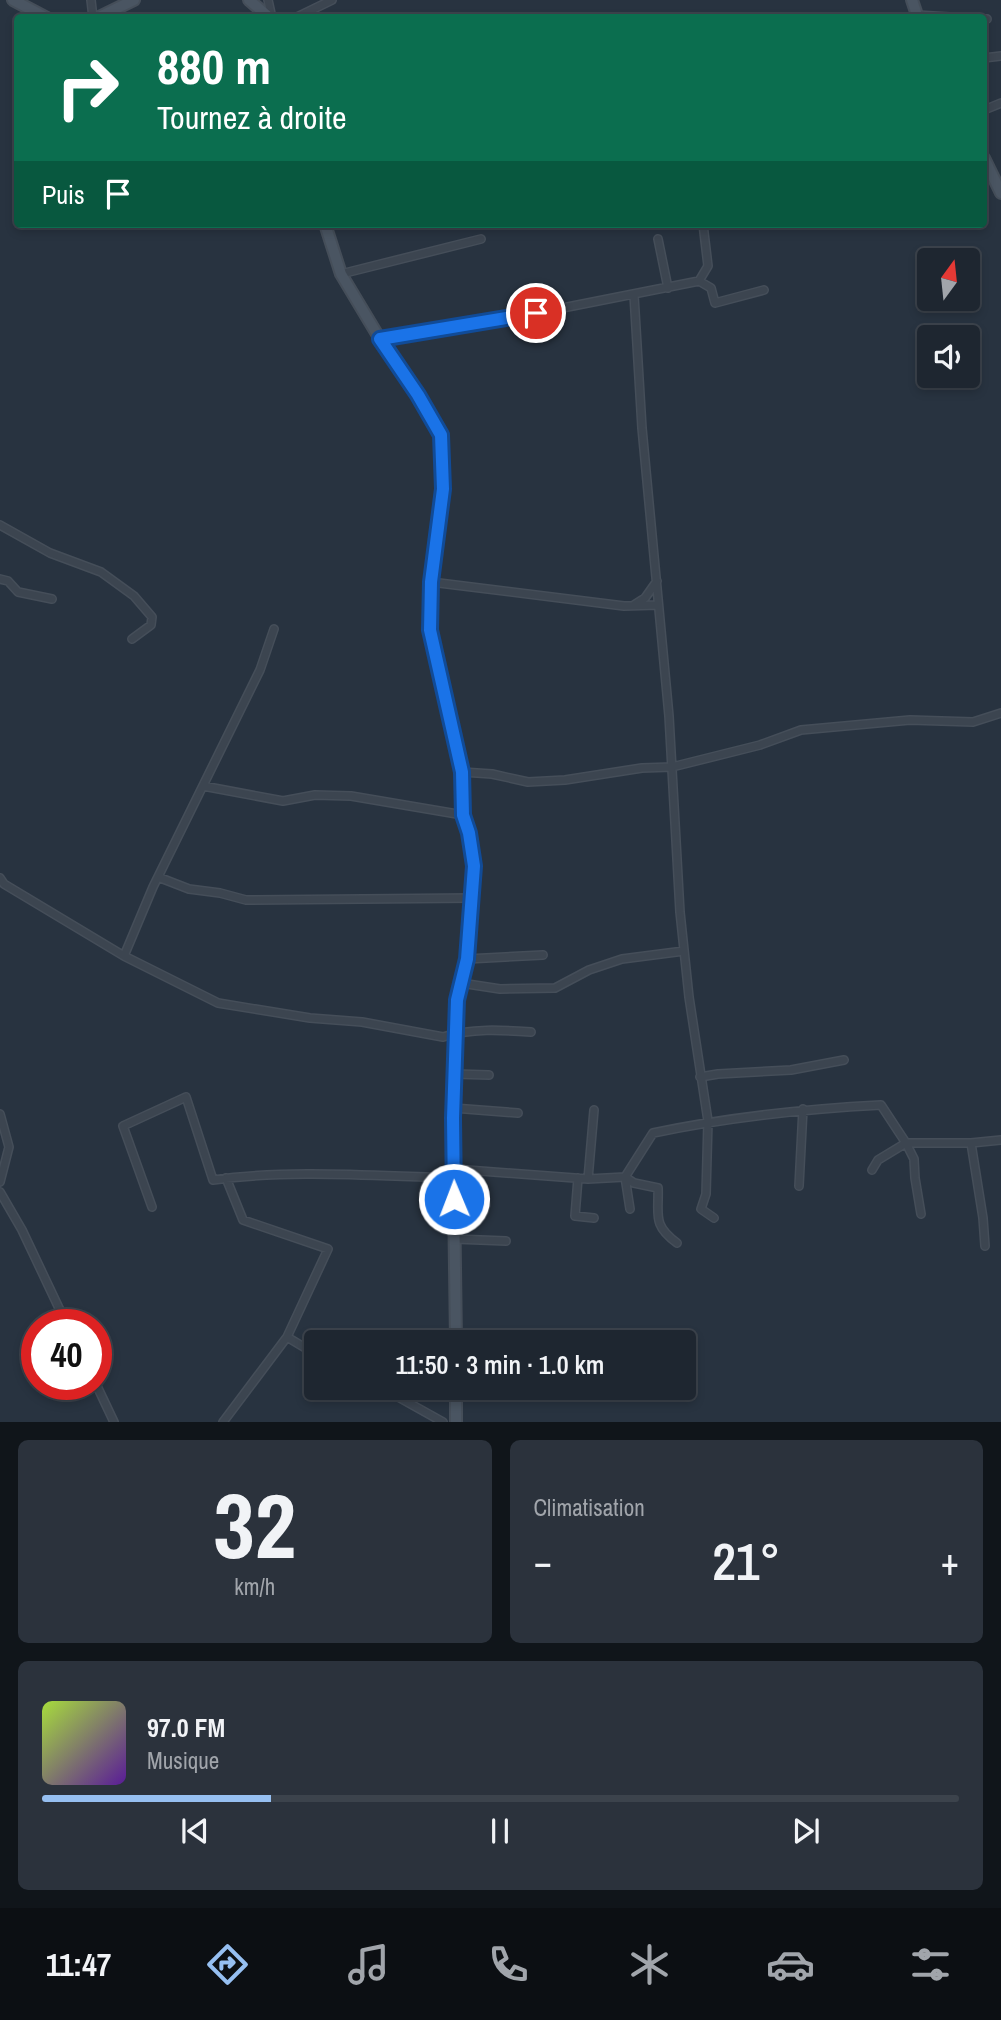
<!DOCTYPE html>
<html lang="fr">
<head>
<meta charset="utf-8">
<style>
  body { margin:0; font-family:"Archivo Narrow",sans-serif; background:#2b323c; color:#f1f3f6; height:100vh; display:flex; flex-direction:column; font-size:26px; white-space:nowrap }
  * { box-sizing:border-box; margin:0 }
  p { font-size:23px; color:#a1a5ab }
  .icon { flex:none; width:38px; height:38px; fill:none; stroke:currentColor; stroke-width:2; stroke-linecap:round; stroke-linejoin:round }
  .map { position:relative; height:1422px; overflow:hidden }
  .details { display:flex; flex-direction:column; gap:18px; padding:18px; background:#10151a; flex:1 }
  .details>* { flex:none }
  .hud { position:absolute; left:14px; top:14px; width:973px; height:214px; border-radius:7px; box-shadow:0 4px 10px #0003,0 0 0 2px #3c434c; background:#0b6e4f; color:#fff; overflow:hidden }
  .needle { width:46px; rotate:15deg }
  .buttons { position:absolute; left:917px; top:248px; display:grid; gap:14px }
  .buttons a { display:grid; place-items:center; width:63px; height:63px; border-radius:7px; background:#1e2630; box-shadow:0 4px 10px #0003,0 0 0 2px #3c434c; font-size:35px }
  .speed { position:absolute; left:21px; top:1309px; display:flex; gap:14px; font-size:35px; font-weight:700; text-align:center }
  .speed>* { display:grid; place-content:center; width:91px; height:91px; border-radius:50%; background:#1e2630; box-shadow:0 4px 10px #0003,0 0 0 2px #3c434c; line-height:1 }
  .speed .limit { border:10px solid #d22; background:#fff; color:#111 }
  .pin { position:absolute; display:grid; place-items:center; width:60px; height:60px; color:#fff; margin:-30px; border:4px solid #fff; border-radius:50%; box-shadow:0 2px 7px #0007 }
  .me { position:absolute; width:77px; margin:-38px; rotate:359deg; stroke-linejoin:round; filter:drop-shadow(0 0 5px #0008) }
  .turn { display:flex; align-items:center; gap:24px; height:147px; padding:0 28px; font-size:32px }
  .turn .icon { width:91px; height:91px; stroke-width:2.5 }
  .turn b { display:block; font-size:49px; line-height:60px }
  .then { display:flex; align-items:center; height:66px; padding:0 28px; background:#0003; gap:14px; font-size:26px }
  .big { font-size:52px; font-weight:600; line-height:1.1 }
  .details .card { flex:1; display:flex; flex-direction:column; justify-content:center; gap:10px; min-width:0; padding:0 24px; border-radius:10px; background:#2b323c }
  .details .dial { align-items:center; gap:0 }
  .dial b { font-size:91px; line-height:1 }
  .song { display:flex; align-items:center; gap:21px }
  .cover { width:84px; height:84px; border-radius:10px; background:linear-gradient(135deg,hsl(80 70% 55%),hsl(270 70% 35%)) }
  .played { height:7px; border-radius:4px; background:linear-gradient(90deg,#96bff1 25%,#3c434c 25%) }
  .keys { display:flex; justify-content:space-around; direction:ltr }
  .heat { display:flex; justify-content:space-between; align-items:center; font-size:38px; direction:ltr }
  .details .tiles { flex:1; display:grid; gap:18px; grid-template-columns:1fr 1fr }
  .card:last-child { grid-column:span 2 }
  .trip { position:absolute; left:304px; top:1330px; width:392px; height:70px; border-radius:7px; background:#1e2630; box-shadow:0 4px 10px #0003,0 0 0 2px #3c434c; font-weight:600; line-height:70px; text-align:center }
  .dock { display:flex; height:112px; justify-content:space-around; align-items:center; background:#0c0f13; color:#a1a5ab }
  .dock .icon { width:49px; height:49px }
  .dock .active { color:#96bff1 }
  .dock b { font-size:32px; color:#f1f3f6 }
  .map>svg:first-child { display:block }
  .lines { fill:none; stroke-linecap:round; stroke-linejoin:round }
  .street-casing { stroke:#454e59; stroke-width:10 }
  .secondary-casing { stroke:#454e59; stroke-width:14 }
  .street { stroke:#3c4550; stroke-width:7 }
  .secondary { stroke:#4a5562; stroke-width:10 }
  .route-casing { stroke:#114b97; stroke-width:18 }
  .route { stroke:#1a73e8; stroke-width:12 }
</style>
</head>
<body>
<div class="map">
<svg width="1001" height="1422" viewBox="0 0 1001 1422">
  <rect width="100%" height="100%" fill="#283340"/>
  <g class="lines">
    <g class="street-casing">
      <path id="street" d="M 91,0 L 93,18
        M 268,0 L 272,18
        M 917,15 L 966,18
        M 295,18 L 332,0
        M 984,19 L 987,19
        M 984,58 L 1001,56
        M 984,110 L 1001,103
        M 658,239 L 668,288
        M 341,274 L 481,239
        M 699,281 L 711,288 L 715,303 L 764,290
        M 634,295 L 642,428 L 669,716 L 680,912 L 689,997 L 708,1121 L 706,1194 L 701,1209 L 714,1218
        M 380,339 L 512,318 L 699,281 L 708,266 L 703,224
        M 0,525 L 50,553 L 101,572 L 134,596 L 152,617 L 151,625 L 132,639
        M 0,579 L 8,581 L 18,592 L 52,599
        M 431,582 L 624,606 L 658,605
        M 634,605 L 645,598 L 657,581
        M 462,772 L 492,774 L 528,782 L 565,780 L 642,768 L 672,767 L 760,745 L 801,730 L 910,720 L 973,722 L 1001,713
        M 203,786 L 283,801 L 315,795 L 351,796 L 463,815
        M 158,877 L 189,889 L 220,893 L 246,900 L 472,898
        M 0,878 L 4,884 L 124,956 L 218,1003 L 310,1018 L 362,1022 L 443,1037 C 471,1028 502,1030 531,1032
        M 124,956 L 153,887 L 260,670 L 274,629
        M 467,959 L 543,955
        M 461,983 L 500,989 L 555,988 L 589,970 L 622,959 L 684,951
        M 454,1074 L 489,1075
        M 700,1077 L 718,1074 L 791,1070 L 844,1060
        M 453,1108 L 518,1113
        M 0,1114 L 9,1147 L 0,1182
        M 971,1143 L 983,1218 L 985,1246
        M 454,1169 L 588,1179 L 625,1177 L 653,1133 C 729,1117 804,1109 881,1105 L 906,1143 L 971,1143 L 1001,1140
        M 872,1170 L 878,1160 L 906,1143 L 914,1159 L 915,1178 L 921,1214
        M 625,1177 L 634,1183 L 658,1188 C 659,1215 652,1225 677,1243
        M 625,1177 L 630,1209
        M 578,1178 L 575,1216 L 594,1218
        M 588,1179 L 594,1110
        M 799,1186 L 803,1109
        M 0,1192 L 22,1230 L 67,1325
        M 152,1207 L 123,1126 L 186,1097 L 213,1180 C 292,1169 374,1176 454,1178
        M 455,1239 L 506,1241
        M 287,1337 L 317,1355
        M 96,1384 L 114,1422
        M 382,1388 L 443,1422
        M 223,1422 L 287,1337 L 328,1249 L 243,1220 L 226,1178"/>
    </g>
    <g class="secondary-casing">
      <path id="secondary" d="M 13,0 L 47,18
        M 249,0 L 270,18
        M 912,0 L 918,18
        M 97,18 L 134,0
        M 984,158 L 1001,193
        M 325,224 L 341,274 L 380,339 L 418,395 L 441,435 L 443,489 L 431,582 L 430,630 L 462,772 L 463,815 L 469,833 L 474,866 L 467,959 L 457,1000 L 453,1118 L 456,1342
        M 456,1388 L 456,1422"/>
    </g>
    <use href="#street" class="street"/>
    <use href="#secondary" class="secondary"/>
  </g>
  <g class="lines">
    <g class="route-casing">
      <path id="route" d="M 454,1199 L 453,1118 L 457,1000 L 467,959 L 474,866 L 469,833 L 463,815 L 462,772 L 430,630 L 431,582 L 443,489 L 441,435 L 418,395 L 380,339 L 536,313"/>
    </g>
    <use href="#route" class="route"/>
  </g>
</svg>
<div class="buttons">
<a><svg class="needle" viewBox="-14 -14 28 28"><path d="M0-13l5 13h-10z" fill="#e53935"/><path d="M0 13l5-13h-10z" fill="#a1a5ab"/></svg></a>
<a><svg class="icon" aria-label="sound" viewBox="0 0 24 24"><path d="M4 9h4l5-4v14l-5-4H4zM17 9q2 3 0 6"/></svg></a>
</div>
<div class="speed"><div class="limit">40</div></div>
<div class="pin" style="left:536px;top:313px;background:#d93025"><svg class="icon" aria-label="arrive" viewBox="0 0 24 24"><path d="M6 21V4h12l-3 4 3 4H6"/></svg></div>
<svg class="me" style="left:454px;top:1199px" viewBox="-20 -20 40 40"><circle r="17" fill="#1a73e8" stroke="#fff" stroke-width="3"/><path d="M0-11L8 9 0 5-8 9z" fill="#fff"/></svg>
<div class="trip">11:50 · 3 min · 1.0 km</div>
<div class="hud">
<div class="turn"><svg class="icon" aria-label="right" viewBox="0 0 24 24"><path d="M7 20v-9h11M14 6l5 5-5 5"/></svg><div><b>880 m</b>Tournez à droite</div></div>
<div class="then">Puis<svg class="icon" aria-label="arrive" viewBox="0 0 24 24"><path d="M6 21V4h12l-3 4 3 4H6"/></svg></div>
</div>
</div>
<section class="details">
<div class="tiles">
<div class="card dial"><b>32</b><p>km/h</p></div>
<div class="card"><p>Climatisation</p>
<div class="heat"><a>−</a><b class="big">21°</b><a>+</a></div>
</div>
<div class="card">
<div class="song"><i class="cover"></i><div><b>97.0 FM</b><p>Musique</p></div></div>
<div class="played"></div>
<div class="keys"><svg class="icon" aria-label="previous" viewBox="0 0 24 24"><path d="M18 5L8 12l10 7zM5 5v14"/></svg><svg class="icon" aria-label="pause" viewBox="0 0 24 24"><path d="M8 5v14M16 5v14"/></svg><svg class="icon" aria-label="next" viewBox="0 0 24 24"><path d="M6 5l10 7-10 7zM19 5v14"/></svg></div>
</div>
</div>
</section>
<nav class="dock">
<b>11:47</b>
<svg class="icon active" aria-label="directions" viewBox="0 0 24 24"><path d="M12 3l9 9-9 9-9-9zM9 14v-3h6M13 9l2 2-2 2"/></svg>
<svg class="icon" aria-label="music" viewBox="0 0 24 24"><path d="M9 18V5l10-2v13"/><circle cx="6" cy="18" r="3"/><circle cx="16" cy="16" r="3"/></svg>
<svg class="icon" aria-label="phone" viewBox="0 0 24 24"><path d="M5 4h4l2 5-3 2q2 4 5 5l2-3 5 2v4C11 20 4 13 5 4z"/></svg>
<svg class="icon" aria-label="climate" viewBox="0 0 24 24"><path d="M12 3v18M4 7l16 10M4 17L20 7"/></svg>
<svg class="icon" aria-label="car" viewBox="0 0 24 24"><path d="M5 17H2v-5l4-1 3-4h7l3 4 3 1v5h-3M9 17h6M6 11h13"/><circle cx="7" cy="17" r="2"/><circle cx="17" cy="17" r="2"/></svg>
<svg class="icon" aria-label="filters" viewBox="0 0 24 24"><path d="M4 7h16M4 17h16"/><circle cx="9" cy="7" r="2"/><circle cx="15" cy="17" r="2"/></svg>
</nav>
</body>
</html>
